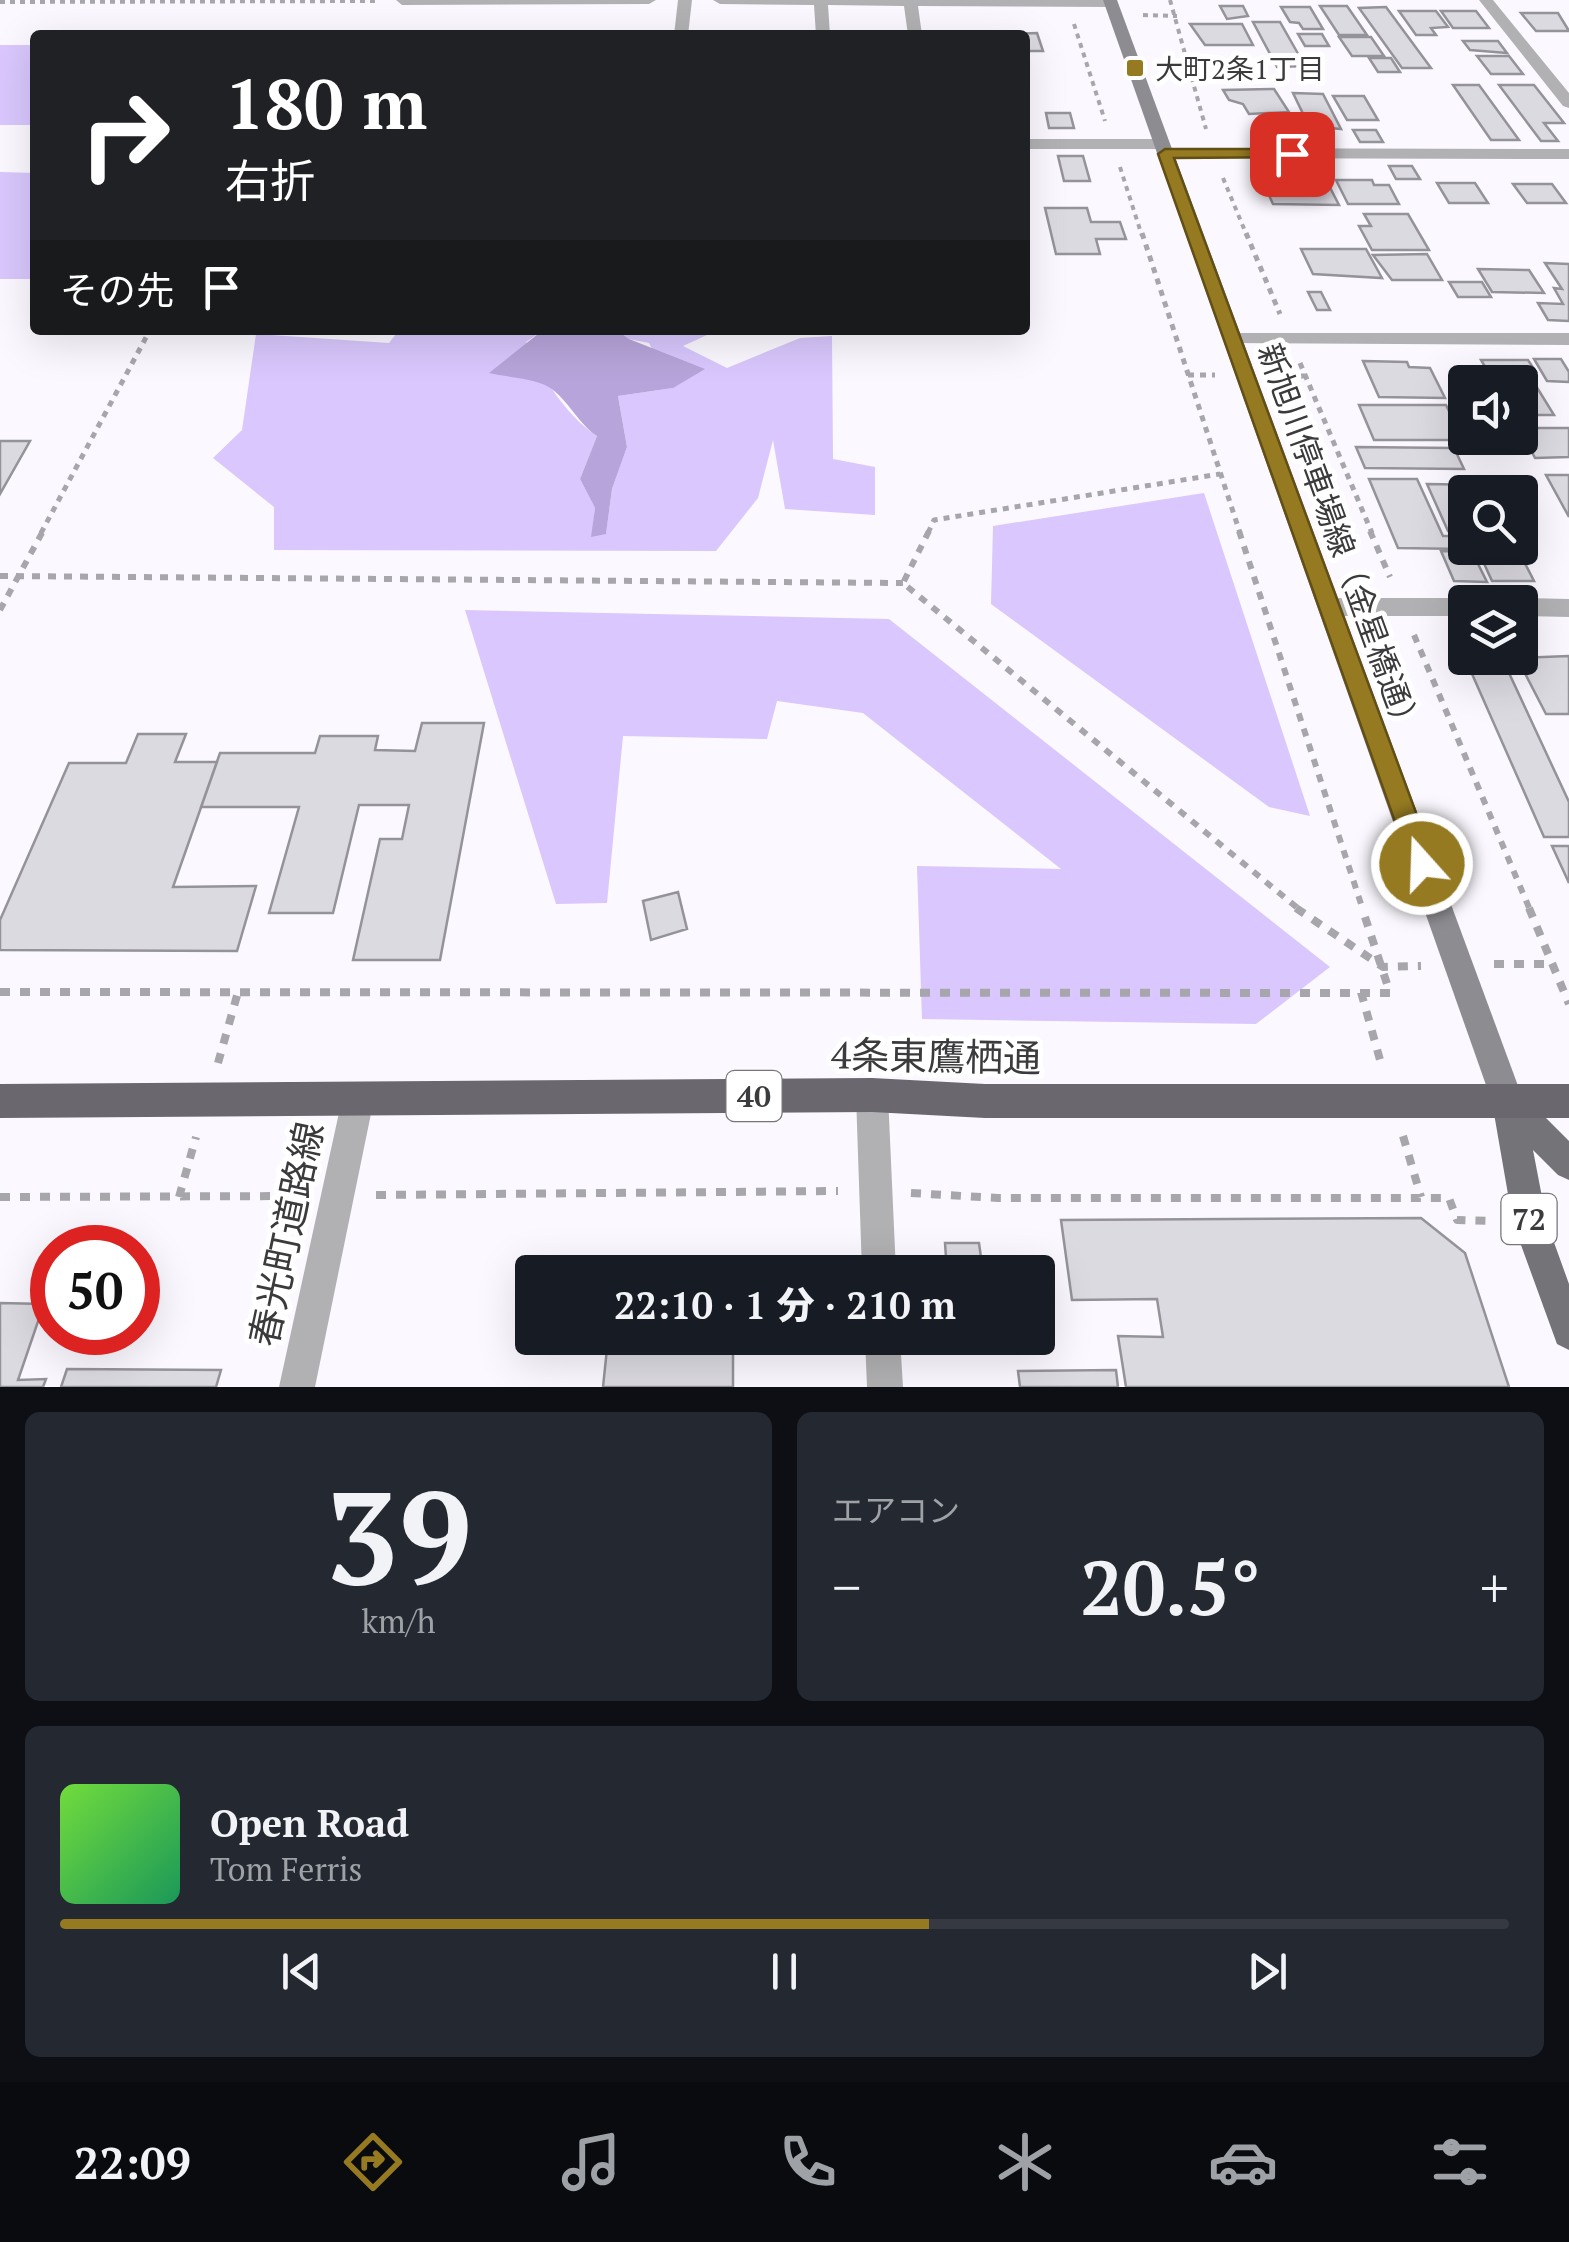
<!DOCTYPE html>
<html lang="ja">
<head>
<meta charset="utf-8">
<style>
  body { margin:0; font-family:"PT Serif","Noto Sans JP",serif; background:#242831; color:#f1f3f6; height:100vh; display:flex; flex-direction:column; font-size:38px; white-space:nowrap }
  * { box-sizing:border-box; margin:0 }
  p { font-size:32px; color:#9ea1a6 }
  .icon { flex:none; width:55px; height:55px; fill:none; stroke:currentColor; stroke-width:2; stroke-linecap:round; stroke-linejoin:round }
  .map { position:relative; height:1387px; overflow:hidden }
  .sheet { display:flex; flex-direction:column; gap:25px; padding:25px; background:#0d0f14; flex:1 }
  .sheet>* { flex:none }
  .guide { position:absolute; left:30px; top:30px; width:1000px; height:305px; border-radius:10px; box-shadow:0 10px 40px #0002; background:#202124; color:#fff; overflow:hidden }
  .controls { position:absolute; left:1448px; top:365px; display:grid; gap:20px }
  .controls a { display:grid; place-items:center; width:90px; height:90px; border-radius:10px; background:#171b24; box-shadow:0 10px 40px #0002; font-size:50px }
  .speed { position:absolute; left:30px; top:1225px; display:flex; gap:20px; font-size:50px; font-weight:700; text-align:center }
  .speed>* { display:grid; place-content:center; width:130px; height:130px; border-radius:50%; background:#171b24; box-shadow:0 10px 40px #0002; line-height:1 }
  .speed .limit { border:15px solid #d22; background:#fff; color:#111 }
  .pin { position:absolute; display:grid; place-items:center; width:85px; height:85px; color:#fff; margin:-42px; border-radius:20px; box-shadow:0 5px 15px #0006 }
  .me { position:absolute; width:110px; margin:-55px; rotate:340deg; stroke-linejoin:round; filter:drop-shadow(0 0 8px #0008) }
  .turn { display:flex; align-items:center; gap:35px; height:210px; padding:0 30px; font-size:45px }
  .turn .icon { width:130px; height:130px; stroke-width:2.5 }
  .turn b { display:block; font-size:70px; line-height:85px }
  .then { display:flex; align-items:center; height:95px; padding:0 30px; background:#0003; gap:20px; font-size:38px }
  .big { font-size:75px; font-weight:800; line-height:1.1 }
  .sheet .tile { flex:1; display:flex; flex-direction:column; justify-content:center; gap:15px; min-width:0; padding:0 35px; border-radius:15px; background:#242831 }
  .sheet .dial { align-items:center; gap:0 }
  .dial b { font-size:130px; line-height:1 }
  .song { display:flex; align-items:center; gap:30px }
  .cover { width:120px; height:120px; border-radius:15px; background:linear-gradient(135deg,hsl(100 70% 55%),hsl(150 70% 35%)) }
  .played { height:10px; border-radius:5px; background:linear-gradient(90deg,#957a21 60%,#363941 60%) }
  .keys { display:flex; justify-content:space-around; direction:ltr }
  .heat { display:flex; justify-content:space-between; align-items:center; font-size:55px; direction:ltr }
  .sheet .tiles { flex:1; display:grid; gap:25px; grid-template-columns:1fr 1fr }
  .tile:last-child { grid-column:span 2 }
  .trip { position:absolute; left:515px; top:1255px; width:540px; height:100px; border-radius:10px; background:#171b24; box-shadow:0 10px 40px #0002; font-weight:800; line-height:100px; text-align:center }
  .dock { display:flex; height:160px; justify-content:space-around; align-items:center; background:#090b0e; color:#9ea1a6 }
  .dock .icon { width:70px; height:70px }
  .dock .on { color:#957a21 }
  .dock b { font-size:45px; color:#f1f3f6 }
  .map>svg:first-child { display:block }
  .green { fill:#d9c7fd }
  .water { fill:#b7a4da }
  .building { fill:#dcdae1; stroke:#95939a; stroke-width:2.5 }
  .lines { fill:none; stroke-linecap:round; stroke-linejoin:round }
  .path-far3 { stroke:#a7a6aa; stroke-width:4; stroke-dasharray:5 5; stroke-linecap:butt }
  .path-far2 { stroke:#a7a6aa; stroke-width:5; stroke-dasharray:6 6; stroke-linecap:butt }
  .path-far1 { stroke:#a7a6aa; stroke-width:6; stroke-dasharray:8 8; stroke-linecap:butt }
  .path { stroke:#a7a6aa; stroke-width:8; stroke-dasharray:10 10; stroke-linecap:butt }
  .minor { fill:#b1b0b3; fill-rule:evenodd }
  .secondary { fill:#8d8c90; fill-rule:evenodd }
  .primary { fill:#747378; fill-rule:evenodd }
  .trunk { fill:#6a686e; fill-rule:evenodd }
  .route { fill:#957a21; stroke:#614f15; stroke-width:2.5 }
  .poi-dot { fill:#957a21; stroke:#fff; stroke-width:4 }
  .labels { text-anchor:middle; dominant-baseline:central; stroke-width:10; stroke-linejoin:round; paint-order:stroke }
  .far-poi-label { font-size:28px; fill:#3b3a3d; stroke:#fff; text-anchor:start }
  .shield { fill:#fff; stroke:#767577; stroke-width:2.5 }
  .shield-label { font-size:30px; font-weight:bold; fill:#3b3a3d }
  .street-label { font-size:32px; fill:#3b3a3d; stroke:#fff }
  .near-street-label { font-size:38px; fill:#3b3a3d; stroke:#fff }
</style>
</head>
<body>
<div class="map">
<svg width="1569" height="1387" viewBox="0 0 1569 1387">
  <rect width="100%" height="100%" fill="#fbf9ff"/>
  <path class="green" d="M 0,45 L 35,45 L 35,125 L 0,125 Z
    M 0,172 L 35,173 L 35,279 L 0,279 Z
    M 399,330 L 543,330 L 526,342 C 543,377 564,414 597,436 L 580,479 L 595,508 L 592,536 L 606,533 L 612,489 L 627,447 L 618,396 L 673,388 L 649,343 L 629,339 L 617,330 L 718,330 L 683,346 L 727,368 L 800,338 L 832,336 L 833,459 L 875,467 L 875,515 L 785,509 L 773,440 L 758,498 L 716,551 L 274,550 L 274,507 L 213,458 L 242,430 L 256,334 L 389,343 Z
    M 1204,493 L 1310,816 L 1269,807 L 991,604 L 993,526 Z
    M 465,610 L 889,619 L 1330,967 L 1256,1024 L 922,1019 L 917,866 L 1061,869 L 863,713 L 777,701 L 767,739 L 623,736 L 607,903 L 556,904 Z"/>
  <path class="water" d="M 543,330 L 617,330 L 629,339 L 705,369 L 673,388 L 618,396 L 627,447 L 612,489 L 606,534 L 591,537 L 595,508 L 580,479 L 597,436 C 577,423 565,394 545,385 C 529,378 506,377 489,373 Z"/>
  <path class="building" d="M 1220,6 L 1243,6 L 1248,16 L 1227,19 Z
    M 1320,6 L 1347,6 L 1367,35 L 1339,35 Z
    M 1281,7 L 1310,7 L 1323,29 L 1303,29 L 1299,23 L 1290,22 Z
    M 1386,7 L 1431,68 L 1402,68 L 1359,8 Z
    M 1399,11 L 1436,11 L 1448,27 L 1431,28 L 1436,35 L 1416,35 Z
    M 1441,11 L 1476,11 L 1489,28 L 1453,28 Z
    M 1521,13 L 1558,13 L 1569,31 L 1536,31 Z
    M 1253,22 L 1280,22 L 1305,66 L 1277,67 Z
    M 1190,24 L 1242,24 L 1253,45 L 1205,45 Z
    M 1037,33 L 1043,51 L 1025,51 L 1025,35 L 1006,34 Z
    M 1298,34 L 1322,34 L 1329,46 L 1305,46 Z
    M 1339,37 L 1371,37 L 1384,56 L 1352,56 Z
    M 1463,41 L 1498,41 L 1507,53 L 1470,50 Z
    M 1477,56 L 1509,56 L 1523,74 L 1491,74 Z
    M 1369,58 L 1391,58 L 1400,72 L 1378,72 Z
    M 1453,85 L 1479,85 L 1519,140 L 1491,140 Z
    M 1499,85 L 1534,85 L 1564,123 L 1544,123 L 1558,141 L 1541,141 Z
    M 1274,89 L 1289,112 L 1249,114 L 1243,104 L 1229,100 L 1223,90 Z
    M 1293,93 L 1323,94 L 1341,129 L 1309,126 Z
    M 1333,96 L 1364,96 L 1378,120 L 1347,120 Z
    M 1046,113 L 1070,113 L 1074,128 L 1049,128 Z
    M 1353,130 L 1376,130 L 1383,142 L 1360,142 Z
    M 1058,156 L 1083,156 L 1090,181 L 1064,181 Z
    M 1389,166 L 1412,166 L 1420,179 L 1396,179 Z
    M 1262,180 L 1326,180 L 1339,205 L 1273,204 Z
    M 1336,180 L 1372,180 L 1374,185 L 1389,185 L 1399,204 L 1348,204 Z
    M 1437,183 L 1475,183 L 1488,203 L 1449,203 Z
    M 1513,184 L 1552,184 L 1566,203 L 1527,203 Z
    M 1045,208 L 1087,208 L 1091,222 L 1120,222 L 1126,239 L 1096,239 L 1100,254 L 1056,254 Z
    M 1364,214 L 1408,214 L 1429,250 L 1372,250 L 1359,226 L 1371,226 Z
    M 1301,249 L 1366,249 L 1382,278 L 1313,274 Z
    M 1427,254 L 1442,280 L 1392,280 L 1373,255 Z
    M 1545,263 L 1569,264 L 1569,321 L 1548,320 L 1538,303 L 1563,304 L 1554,288 L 1562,289 Z
    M 1478,269 L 1529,270 L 1544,293 L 1492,292 Z
    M 1449,282 L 1482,282 L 1491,297 L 1458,297 Z
    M 1308,292 L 1321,292 L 1330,310 L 1317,310 Z
    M 1534,359 L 1561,359 L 1569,372 L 1569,382 L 1547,381 Z
    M 1481,360 L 1528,360 L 1536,372 L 1528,373 L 1554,415 L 1520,415 L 1520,382 L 1494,382 Z
    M 1363,361 L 1407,362 L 1409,367 L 1430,368 L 1445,398 L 1379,397 Z
    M 1359,405 L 1446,405 L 1463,440 L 1374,440 Z
    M 1520,428 L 1569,428 L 1569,457 L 1535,458 Z
    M 0,441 L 30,441 L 0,494 Z
    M 1356,447 L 1454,448 L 1464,469 L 1365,468 Z
    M 1546,475 L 1569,475 L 1569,517 Z
    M 1369,479 L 1417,479 L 1443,536 L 1457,536 L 1463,549 L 1398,548 Z
    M 1427,484 L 1485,485 L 1489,492 L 1465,492 L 1465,532 L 1448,531 Z
    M 1477,548 L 1517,548 L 1534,581 L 1492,581 Z
    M 1441,551 L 1472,552 L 1487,582 L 1454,581 Z
    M 1569,656 L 1569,714 L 1546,714 L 1517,658 Z
    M 1465,658 L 1502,658 L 1569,802 L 1569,837 L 1544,837 Z
    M 422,723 L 484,723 L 440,960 L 353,960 L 380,839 L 402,839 L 409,805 L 359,805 L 333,913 L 269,913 L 299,807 L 201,807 L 220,753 L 315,753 L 320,736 L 378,736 L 375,750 L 415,751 Z
    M 138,734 L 186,734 L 175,762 L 217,762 L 173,887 L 256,886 L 237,951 L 0,950 L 0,920 L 69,763 L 126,763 Z
    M 1552,846 L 1569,846 L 1569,883 Z
    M 678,892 L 687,929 L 651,940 L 643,901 Z
    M 1421,1218 L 1465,1253 L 1509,1387 L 1126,1387 L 1118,1336 L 1163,1337 L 1157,1299 L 1072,1300 L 1061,1220 Z
    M 945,1243 L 979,1243 L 983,1272 L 947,1272 Z
    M 0,1303 L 44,1304 L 18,1380 L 46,1379 L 43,1387 L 0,1387 Z
    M 608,1339 L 733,1342 L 733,1387 L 603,1387 Z
    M 67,1369 L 221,1370 L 216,1387 L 61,1387 Z
    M 1116,1370 L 1118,1387 L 1020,1387 L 1018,1371 Z"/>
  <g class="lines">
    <path class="path-far3" d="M 1170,0 L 1206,129
      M 0,2 L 375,1
      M 1143,15 L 1177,16
      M 1074,24 L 1105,121
      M 1120,167 L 1142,236
      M 1223,178 L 1247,236"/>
    <path class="path-far2" d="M 1142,233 L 1240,533
      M 1246,233 L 1280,314
      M 1300,363 L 1372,533
      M 1188,375 L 1215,375
      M 1277,376 L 1306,376
      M 41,533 L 150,330
      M 928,533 L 934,520 L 1220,474"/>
    <path class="path-far1" d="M 929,531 L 903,583 L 1300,910
      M 1239,531 L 1363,910
      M 1370,531 L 1390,577
      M 0,576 L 903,583
      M 0,610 L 43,531
      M 1414,635 L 1530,910"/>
    <path class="path" d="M 1296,908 L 1383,967 L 1421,966
      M 1529,908 L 1569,1004
      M 1494,964 L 1554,964
      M 0,992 L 1390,993 L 1362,908
      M 1361,992 L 1382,1067
      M 218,1063 L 238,992
      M 1403,1136 L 1421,1197
      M 911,1193 L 998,1198 L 1449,1198 L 1457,1220 L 1493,1221
      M 376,1195 L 838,1191
      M 0,1197 L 303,1196
      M 179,1197 L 196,1137"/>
    <path class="minor" d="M 396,0 L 656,0 L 649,4 L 402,5 Z
      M 678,0 L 692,0 L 688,35 L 674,35 Z
      M 713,0 L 1116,0 L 1118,3 L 1111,7 L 918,6 L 922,35 L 908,35 L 904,6 L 828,5 L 830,35 L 816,35 L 814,5 L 720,4 Z
      M 1479,0 L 1493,0 L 1569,93 L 1569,108 L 1563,106 Z
      M 1025,139 L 1162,139 L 1170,144 L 1165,148 L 1569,149 L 1569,159 L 1165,158 L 1157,153 L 1162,149 L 1025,149 Z
      M 1233,333 L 1569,333 L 1569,345 L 1226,343 L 1226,335 Z
      M 1330,598 L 1465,598 L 1474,602 L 1465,602 L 1465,616 L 1330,616 L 1322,614 L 1318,607 L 1322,600 Z
      M 1520,598 L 1569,599 L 1569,617 L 1520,616 L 1520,602 L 1511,602 Z
      M 872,1079 L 883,1084 L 888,1095 L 896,1272 L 862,1272 L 856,1095 L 861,1084 Z
      M 358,1083 L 369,1088 L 374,1099 L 315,1387 L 279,1387 L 342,1099 L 347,1088 Z
      M 865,1338 L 900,1338 L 903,1387 L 867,1387 Z"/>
    <path class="secondary" d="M 1103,0 L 1117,0 L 1524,1102 L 1519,1113 L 1508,1118 L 1497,1113 L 1492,1102 Z"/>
    <path class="primary" d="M 1508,1086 L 1519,1091 L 1569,1141 L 1569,1180 L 1558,1175 L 1533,1150 L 1547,1223 L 1569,1284 L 1569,1350 L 1557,1344 L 1513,1223 L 1492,1102 L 1497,1091 Z"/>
    <path class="trunk" d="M 872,1078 L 985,1084 L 1569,1084 L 1569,1118 L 985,1118 L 872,1112 L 0,1118 L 0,1084 Z"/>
  </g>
  <path class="route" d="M 1292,149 L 1297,151 L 1297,157 L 1174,158 L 1435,864 L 1431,873 L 1422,876 L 1414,873 L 1410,864 L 1158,154 L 1165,149 Z"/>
  <rect class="poi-dot" x="1125" y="58" width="20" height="20" rx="5"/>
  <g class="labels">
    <g class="far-poi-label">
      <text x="1155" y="68">大町2条1丁目</text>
    </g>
    <g class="shield">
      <rect x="726.5" y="1071" width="55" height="50" rx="8"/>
      <rect x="1501.5" y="1194" width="55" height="50" rx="8"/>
    </g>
    <g class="shield-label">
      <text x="754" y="1096">40</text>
      <text x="1529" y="1219">72</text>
    </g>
    <g class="street-label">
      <text transform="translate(1340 540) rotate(70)">新旭川停車場線（金星橋通）</text>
    </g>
    <g class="near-street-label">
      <text transform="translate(936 1056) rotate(1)">4条東鷹栖通</text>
      <text transform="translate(286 1234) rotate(-78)">春光町道路線</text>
    </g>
  </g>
</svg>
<div class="controls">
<a><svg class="icon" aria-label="sound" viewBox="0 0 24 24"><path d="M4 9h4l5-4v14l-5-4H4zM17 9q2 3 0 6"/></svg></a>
<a><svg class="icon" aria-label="search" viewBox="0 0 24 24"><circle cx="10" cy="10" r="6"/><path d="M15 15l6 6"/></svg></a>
<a><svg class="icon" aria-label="layers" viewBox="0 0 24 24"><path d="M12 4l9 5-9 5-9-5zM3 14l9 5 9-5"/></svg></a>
</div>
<div class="speed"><div class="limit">50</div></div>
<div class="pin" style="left:1292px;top:154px;background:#d93025"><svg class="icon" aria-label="arrive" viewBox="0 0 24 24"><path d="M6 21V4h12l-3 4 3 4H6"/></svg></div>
<svg class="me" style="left:1422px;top:864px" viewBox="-20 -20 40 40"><circle r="17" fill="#957a21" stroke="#fff" stroke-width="3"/><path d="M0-11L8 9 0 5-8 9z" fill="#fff"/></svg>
<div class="trip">22:10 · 1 分 · 210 m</div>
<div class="guide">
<div class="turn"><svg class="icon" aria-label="right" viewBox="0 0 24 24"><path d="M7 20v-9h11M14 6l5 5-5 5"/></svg><div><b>180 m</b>右折</div></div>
<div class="then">その先<svg class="icon" aria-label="arrive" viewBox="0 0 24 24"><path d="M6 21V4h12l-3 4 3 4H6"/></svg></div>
</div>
</div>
<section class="sheet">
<div class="tiles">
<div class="tile dial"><b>39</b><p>km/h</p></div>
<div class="tile"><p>エアコン</p>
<div class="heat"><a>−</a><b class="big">20.5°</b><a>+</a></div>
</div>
<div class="tile">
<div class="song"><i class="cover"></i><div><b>Open Road</b><p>Tom Ferris</p></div></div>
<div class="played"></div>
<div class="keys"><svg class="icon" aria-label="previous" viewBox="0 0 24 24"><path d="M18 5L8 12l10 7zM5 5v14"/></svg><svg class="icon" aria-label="pause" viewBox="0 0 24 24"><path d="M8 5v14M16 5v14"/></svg><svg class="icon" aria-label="next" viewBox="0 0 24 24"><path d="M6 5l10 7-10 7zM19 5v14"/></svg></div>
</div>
</div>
</section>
<nav class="dock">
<b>22:09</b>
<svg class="icon on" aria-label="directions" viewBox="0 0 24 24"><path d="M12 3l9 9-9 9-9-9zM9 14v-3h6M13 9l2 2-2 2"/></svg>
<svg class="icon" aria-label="music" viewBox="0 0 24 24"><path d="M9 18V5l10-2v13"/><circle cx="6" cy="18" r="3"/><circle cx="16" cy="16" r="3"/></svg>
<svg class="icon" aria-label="phone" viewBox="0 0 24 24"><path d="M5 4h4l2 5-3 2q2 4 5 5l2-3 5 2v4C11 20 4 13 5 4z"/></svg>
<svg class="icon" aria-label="climate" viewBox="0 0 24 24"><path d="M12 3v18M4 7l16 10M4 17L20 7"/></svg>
<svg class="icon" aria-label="car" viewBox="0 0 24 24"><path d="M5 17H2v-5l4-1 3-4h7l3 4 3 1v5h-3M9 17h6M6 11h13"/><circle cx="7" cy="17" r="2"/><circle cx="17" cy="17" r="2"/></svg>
<svg class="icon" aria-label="filters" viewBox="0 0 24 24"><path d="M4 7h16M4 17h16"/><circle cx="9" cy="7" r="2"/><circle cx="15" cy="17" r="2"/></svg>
</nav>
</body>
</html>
